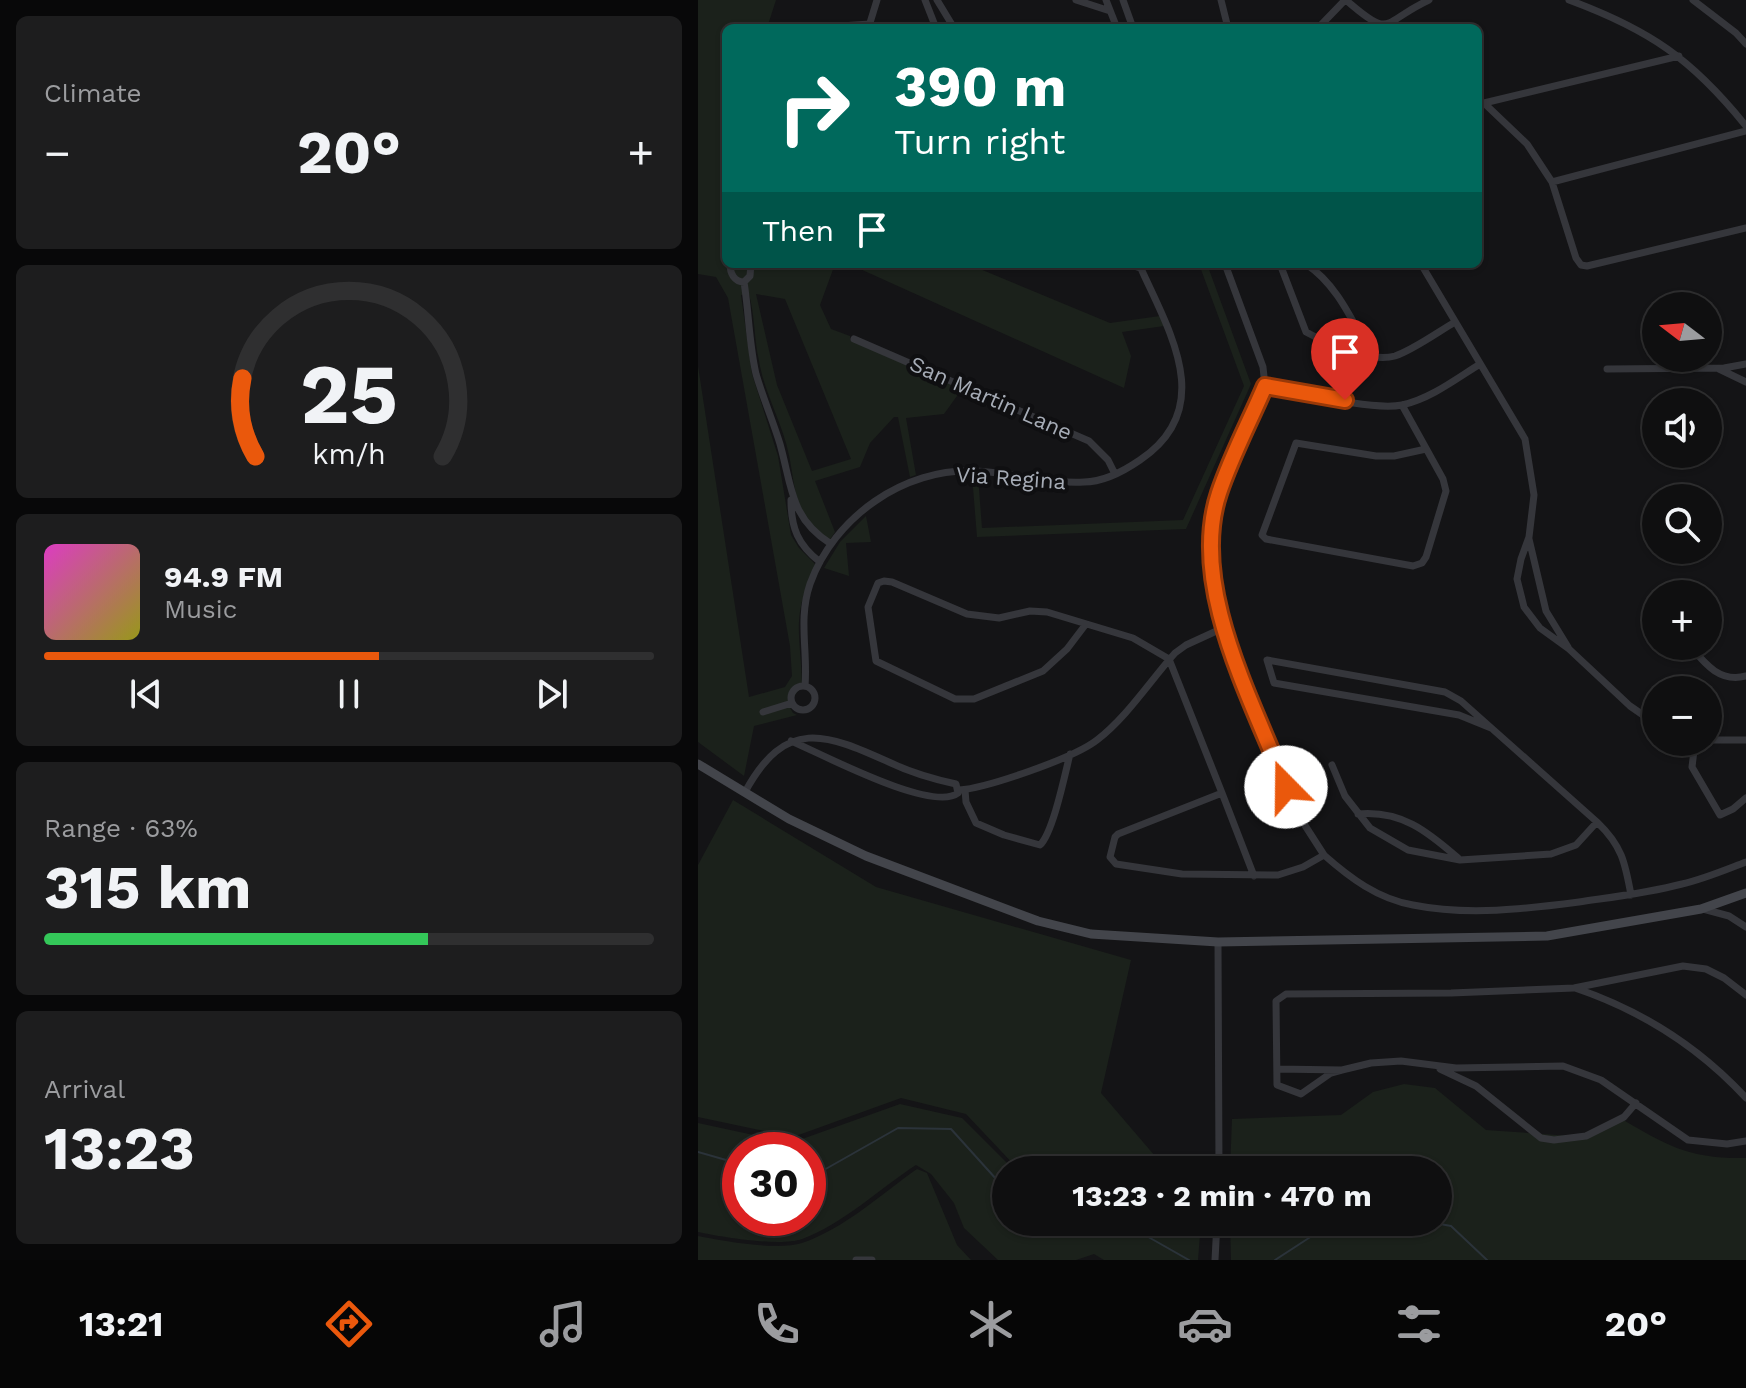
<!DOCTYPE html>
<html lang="en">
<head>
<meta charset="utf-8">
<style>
  body { margin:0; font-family:"Work Sans",sans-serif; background:#1d1d1e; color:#f1f3f6; height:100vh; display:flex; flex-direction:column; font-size:30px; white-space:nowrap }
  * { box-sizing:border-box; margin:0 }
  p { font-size:26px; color:#9b9c9f }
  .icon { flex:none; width:44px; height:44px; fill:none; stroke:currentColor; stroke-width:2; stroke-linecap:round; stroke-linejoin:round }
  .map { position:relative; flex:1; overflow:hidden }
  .drawer { display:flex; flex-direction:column; gap:16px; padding:16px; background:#080809; width:698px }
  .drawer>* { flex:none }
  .guide { position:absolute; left:24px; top:24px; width:760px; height:244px; border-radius:12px; box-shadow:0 2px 6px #0004,0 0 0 2px #2f2f30; background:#00695c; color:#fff; overflow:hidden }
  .needle { width:52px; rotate:286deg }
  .tools { position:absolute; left:944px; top:292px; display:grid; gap:16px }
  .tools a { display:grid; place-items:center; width:80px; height:80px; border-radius:50%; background:#0f0f10; box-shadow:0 2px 6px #0004,0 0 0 2px #2f2f30; font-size:40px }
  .speed { position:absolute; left:24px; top:1132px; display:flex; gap:16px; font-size:40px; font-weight:700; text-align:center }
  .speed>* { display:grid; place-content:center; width:104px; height:104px; border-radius:50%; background:#0f0f10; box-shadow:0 2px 6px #0004,0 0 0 2px #2f2f30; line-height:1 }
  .speed .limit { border:12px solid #d22; background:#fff; color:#111 }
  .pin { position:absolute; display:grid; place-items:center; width:68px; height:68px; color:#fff; margin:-82px -34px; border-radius:50% 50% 50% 0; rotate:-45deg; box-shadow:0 0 8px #0007 }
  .pin .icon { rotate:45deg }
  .me { position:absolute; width:88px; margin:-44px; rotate:338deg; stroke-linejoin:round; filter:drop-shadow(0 0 6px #0008) }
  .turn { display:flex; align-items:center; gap:28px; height:168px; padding:0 40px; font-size:36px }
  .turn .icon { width:104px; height:104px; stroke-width:2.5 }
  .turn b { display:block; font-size:56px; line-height:68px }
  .then { display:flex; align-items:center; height:76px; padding:0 40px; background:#0003; gap:16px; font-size:30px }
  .big { font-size:60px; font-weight:700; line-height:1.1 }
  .drawer .card { flex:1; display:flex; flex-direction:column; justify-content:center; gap:12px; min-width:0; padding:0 28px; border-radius:12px; background:#1d1d1e }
  .drawer .dial { align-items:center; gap:0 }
  .dial svg { height:208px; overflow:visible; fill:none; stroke:#2f2f30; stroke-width:7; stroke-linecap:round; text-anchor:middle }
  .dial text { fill:#f1f3f6; stroke:none }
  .song { display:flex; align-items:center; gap:24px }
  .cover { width:96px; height:96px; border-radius:12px; background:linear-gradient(135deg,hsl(310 70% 55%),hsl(60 70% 35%)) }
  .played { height:8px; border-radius:4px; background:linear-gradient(90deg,#ea580c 55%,#2f2f30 55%) }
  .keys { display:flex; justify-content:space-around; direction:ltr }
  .heat { display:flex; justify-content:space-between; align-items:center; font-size:44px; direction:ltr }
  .charge { height:12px; border-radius:6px; background:linear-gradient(90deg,#34c759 63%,#2f2f30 0) }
  .trip { position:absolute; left:294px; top:1156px; width:460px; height:80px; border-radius:40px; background:#0f0f10; box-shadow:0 2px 6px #0004,0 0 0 2px #2f2f30; font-weight:700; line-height:80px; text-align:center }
  .dock { display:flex; height:128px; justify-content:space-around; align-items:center; background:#060606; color:#9b9c9f }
  .dock .icon { width:56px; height:56px }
  .dock .current { color:#ea580c }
  .dock b { font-size:36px; color:#f1f3f6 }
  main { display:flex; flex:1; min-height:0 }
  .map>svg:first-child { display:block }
  .green { fill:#1b211b; fill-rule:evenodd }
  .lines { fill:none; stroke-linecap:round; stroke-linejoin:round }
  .stream { stroke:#2b333a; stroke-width:2 }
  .street { stroke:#35363b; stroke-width:7 }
  .secondary { stroke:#43454b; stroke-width:9 }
  .route-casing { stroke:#983908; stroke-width:20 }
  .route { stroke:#ea580c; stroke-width:14 }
  .labels { text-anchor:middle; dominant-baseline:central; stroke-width:8; stroke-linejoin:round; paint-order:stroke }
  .street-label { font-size:22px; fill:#a6acb6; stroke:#0f0f11 }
</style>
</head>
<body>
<main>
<section class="drawer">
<div class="card"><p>Climate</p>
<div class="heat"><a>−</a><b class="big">20°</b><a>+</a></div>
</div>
<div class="card dial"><svg viewBox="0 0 100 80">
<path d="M14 69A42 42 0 1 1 86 69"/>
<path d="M14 69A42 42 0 0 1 9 39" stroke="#ea580c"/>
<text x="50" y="56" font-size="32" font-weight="700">25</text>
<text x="50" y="72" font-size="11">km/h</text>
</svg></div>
<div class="card">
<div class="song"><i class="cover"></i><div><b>94.9 FM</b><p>Music</p></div></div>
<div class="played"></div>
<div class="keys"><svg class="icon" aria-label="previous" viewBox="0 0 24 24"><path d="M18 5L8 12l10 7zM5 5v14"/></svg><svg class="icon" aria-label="pause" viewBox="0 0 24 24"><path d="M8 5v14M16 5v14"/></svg><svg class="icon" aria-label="next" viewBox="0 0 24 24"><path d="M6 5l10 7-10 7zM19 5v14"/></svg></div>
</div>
<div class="card"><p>Range · 63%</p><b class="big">315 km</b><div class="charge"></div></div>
<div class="card"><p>Arrival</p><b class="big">13:23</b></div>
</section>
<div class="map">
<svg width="1048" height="1260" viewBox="0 0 1048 1260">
  <rect width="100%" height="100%" fill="#141416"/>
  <path class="green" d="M 0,0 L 78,0 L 69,28 L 28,28 L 28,264 L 137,264 L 122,305 L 133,329 L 152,336 L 152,340 L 264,389 L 246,414 L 208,418 L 218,475 L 212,477 L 200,417 L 196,417 L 172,443 L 162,467 L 117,481 L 137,532 L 131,541 C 90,509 100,486 88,443 C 80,415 66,390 61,361 C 56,339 57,316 51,294 L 43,295 L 54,374 L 80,456 L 93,535 L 101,548 L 118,565 C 92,619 103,632 104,686 L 90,704 L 95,713 L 99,715 L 56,726 L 46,776 L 0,742 L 0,366 L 51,697 L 87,687 L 94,676 L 92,646 L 30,298 L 18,277 L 0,274 ZM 58,294 L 87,299 L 153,459 L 114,471 L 79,385 Z
    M 151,264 L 270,264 L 412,323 L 462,316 L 466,326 L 424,332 L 433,356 L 426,388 Z
    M 501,264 L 509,264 L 553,384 L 488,529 L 279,537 L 274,475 L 280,476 L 284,528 L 485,520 L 546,386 Z
    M 168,516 L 173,542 L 148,543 L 151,576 L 126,568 L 142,542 Z
    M 35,800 L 178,887 L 433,960 L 403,1093 L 469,1170 L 321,1170 L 268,1114 L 203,1098 L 95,1137 L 0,1117 L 0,865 Z
    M 706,1084 L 737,1088 L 788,1130 L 888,1137 L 922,1118 C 970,1146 991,1159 1048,1158 L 1048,1260 L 533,1260 L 532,1222 L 740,1222 L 740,1170 L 532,1170 L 534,1119 L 643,1115 L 675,1092 Z
    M 202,1104 L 264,1118 L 316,1170 L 308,1170 L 308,1222 L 503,1222 L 500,1260 L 406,1260 L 396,1254 L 378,1260 L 300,1260 L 266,1228 L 256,1203 L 233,1174 L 218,1165 C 181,1189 145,1224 104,1239 C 83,1247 23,1237 0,1232 L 0,1123 L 93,1143 ZM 110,1150 L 110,1218 L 42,1218 L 42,1150 Z
    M 219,1169 L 229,1173 L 259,1245 L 273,1260 L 0,1260 L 0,1236 C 25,1241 80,1251 104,1243 C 146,1229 183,1194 219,1169 Z"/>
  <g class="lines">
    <path class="stream" d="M 0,1152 L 42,1164
      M 110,1179 L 200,1128 L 253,1129 L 308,1190
      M 387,1222 L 438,1230 L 491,1260
      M 731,1222 L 753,1226 L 789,1260
      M 577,1260 L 617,1234 L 664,1222"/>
    <path class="street" d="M 227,0 L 238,28
      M 239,0 L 256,28
      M 378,0 L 412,11
      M 408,0 L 419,28
      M 425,0 L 435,28
      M 523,0 L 530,28
      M 648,0 C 695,41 683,22 731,0
      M 871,0 C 952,30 994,59 1048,126
      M 995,0 L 1038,33 L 1048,44
      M 171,26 L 179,0
      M 128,27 L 172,24
      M 620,28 L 647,0
      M 981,56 L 786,103 L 829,144 L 854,182 L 878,258 L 883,265 L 889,266 L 1048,228
      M 854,182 L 1048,131
      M 32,264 C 32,273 36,282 46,282 C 51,313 51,344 58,374 C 65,398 75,421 82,444 C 94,487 92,518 133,544
      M 430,264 L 442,268
      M 527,264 L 565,367 L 567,386 L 520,495 L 513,538 L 515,582 L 525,628 L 599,813 L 626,855
      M 582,264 L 608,332 C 630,344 672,363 697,356 C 715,350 740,332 757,322
      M 608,264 C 640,285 655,323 674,356
      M 723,264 L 827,439 L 836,495 L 831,537 L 823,559 L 819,579 L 826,607 L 842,628 L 871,649 L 932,706 L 958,724
      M 46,282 L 52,276 L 53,264
      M 156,339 L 391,441 L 410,460 L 417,474
      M 909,369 L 1026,368 L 1048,364
      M 1021,369 L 1048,382
      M 567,386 C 600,392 674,411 704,405 C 732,399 758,379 782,364
      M 704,405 L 745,479 L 748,491 L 728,557 L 724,563 L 715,566 L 568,539 L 564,535 L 598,443 L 678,456 L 696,456 L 728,449
      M 93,500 C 93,528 100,545 122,562
      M 831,539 L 848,611 L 870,647
      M 388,624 L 369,649 L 345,671 L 276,699 L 257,699 L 178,661 L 170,607 L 180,583 L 186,581 L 194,582 L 269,614 L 301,618 L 332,611 L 349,612 L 435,638 L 471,659 L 524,793 L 420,834 L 417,837 L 412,857 L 418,864 L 484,874 L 580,875 L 605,867 L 626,855 C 652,878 680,899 715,905 C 770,916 827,909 881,902 C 915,897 950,893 984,884 C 1006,879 1027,870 1048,862
      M 992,646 C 1007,664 1022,683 1048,676
      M93 698a12 12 0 1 1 24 0a12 12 0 1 1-24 0Z
      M 107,686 C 110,651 100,619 112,584 C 136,517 206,468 277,471 C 313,472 350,484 386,482 C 406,482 426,471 442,460 C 521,407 469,328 441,264
      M 65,712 L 94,703
      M 793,728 L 761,715 L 576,683 L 569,660 L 747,692 L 763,701 L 899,822
      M 1010,740 L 1048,740
      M 997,742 L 994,767 L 1022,815 L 1035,809 L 1048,798
      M 634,765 L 647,796 L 672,828 L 710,850 L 762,860 L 853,854 L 878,845 L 899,822 C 924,846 927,862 933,895
      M 261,790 C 289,788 376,758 399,740 C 429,717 452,681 477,653 L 488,645 L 525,628
      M 267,790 L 268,802 L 278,823 L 306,835 L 342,845 C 355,833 367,774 372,754
      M 47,792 C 88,717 127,733 193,763 C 214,773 235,779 258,784 L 260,793 C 234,813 124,754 93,741
      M 524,793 L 556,876
      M 660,814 C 703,810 729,831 760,858
      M 1005,909 L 1031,916 L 1048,927
      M 520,942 L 521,1170
      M 877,988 C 942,1010 1001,1047 1048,1098
      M 579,1069 L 644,1070 L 673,1063 L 703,1061 L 758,1068 L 865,1066 L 903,1080 L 990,1140 L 1029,1144 L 1048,1141
      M 742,1069 L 778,1086 L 843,1138 L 856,1140 L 888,1136 L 926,1117 L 938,1103
      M 644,1070 L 633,1073 L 603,1094 L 579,1085 L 578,1001 L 588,994 L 753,993 L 876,988 L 985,966 L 1008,969 L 1026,978 L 1048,995
      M 158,1260 L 174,1260
      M 517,1260 L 519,1222"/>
    <path class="secondary" d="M 0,764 L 91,819 L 168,856 L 340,921 L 393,934 L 520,942 L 849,936 L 1003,909 L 1048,893"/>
  </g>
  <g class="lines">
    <g class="route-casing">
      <path id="route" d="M 588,787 C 555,701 490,586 521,493 C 533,457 552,421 567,386 L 647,400"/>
    </g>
    <use href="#route" class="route"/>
  </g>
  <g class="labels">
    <g class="street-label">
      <text transform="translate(293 398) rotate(24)">San Martin Lane</text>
      <text transform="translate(313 478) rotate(4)">Via Regina</text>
    </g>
  </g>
</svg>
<div class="tools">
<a><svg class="needle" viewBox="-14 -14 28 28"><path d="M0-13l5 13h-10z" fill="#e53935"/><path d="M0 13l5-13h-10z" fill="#9b9c9f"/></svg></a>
<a><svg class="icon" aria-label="sound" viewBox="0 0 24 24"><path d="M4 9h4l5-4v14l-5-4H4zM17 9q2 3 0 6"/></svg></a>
<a><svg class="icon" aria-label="search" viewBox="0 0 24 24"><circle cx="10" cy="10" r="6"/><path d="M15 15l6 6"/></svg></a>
<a>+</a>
<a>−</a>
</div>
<div class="speed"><div class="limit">30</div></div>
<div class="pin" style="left:647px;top:400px;background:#d93025"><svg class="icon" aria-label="arrive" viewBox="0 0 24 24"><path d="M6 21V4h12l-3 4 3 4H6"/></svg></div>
<svg class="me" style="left:588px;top:787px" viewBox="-20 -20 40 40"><circle r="19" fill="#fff"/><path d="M0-13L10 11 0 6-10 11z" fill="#ea580c"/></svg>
<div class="trip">13:23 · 2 min · 470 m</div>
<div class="guide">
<div class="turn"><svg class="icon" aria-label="right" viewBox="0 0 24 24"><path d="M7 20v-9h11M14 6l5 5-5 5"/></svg><div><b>390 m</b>Turn right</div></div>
<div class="then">Then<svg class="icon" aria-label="arrive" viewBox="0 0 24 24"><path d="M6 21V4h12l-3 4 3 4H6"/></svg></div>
</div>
</div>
</main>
<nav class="dock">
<b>13:21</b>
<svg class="icon current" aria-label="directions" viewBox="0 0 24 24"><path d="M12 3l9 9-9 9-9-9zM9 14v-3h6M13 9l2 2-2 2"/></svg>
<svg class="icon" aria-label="music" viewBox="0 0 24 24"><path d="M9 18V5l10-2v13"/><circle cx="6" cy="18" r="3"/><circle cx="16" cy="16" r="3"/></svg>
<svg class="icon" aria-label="phone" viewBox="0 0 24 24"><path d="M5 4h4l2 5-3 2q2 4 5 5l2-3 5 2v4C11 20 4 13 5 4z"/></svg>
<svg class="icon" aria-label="climate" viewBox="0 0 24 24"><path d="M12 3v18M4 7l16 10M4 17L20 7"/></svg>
<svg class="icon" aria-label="car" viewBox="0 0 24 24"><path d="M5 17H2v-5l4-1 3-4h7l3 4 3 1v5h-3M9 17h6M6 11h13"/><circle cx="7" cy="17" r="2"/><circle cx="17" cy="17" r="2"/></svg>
<svg class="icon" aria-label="filters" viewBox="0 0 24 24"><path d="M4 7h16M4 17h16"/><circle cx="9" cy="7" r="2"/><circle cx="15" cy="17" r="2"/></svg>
<b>20°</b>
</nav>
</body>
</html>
